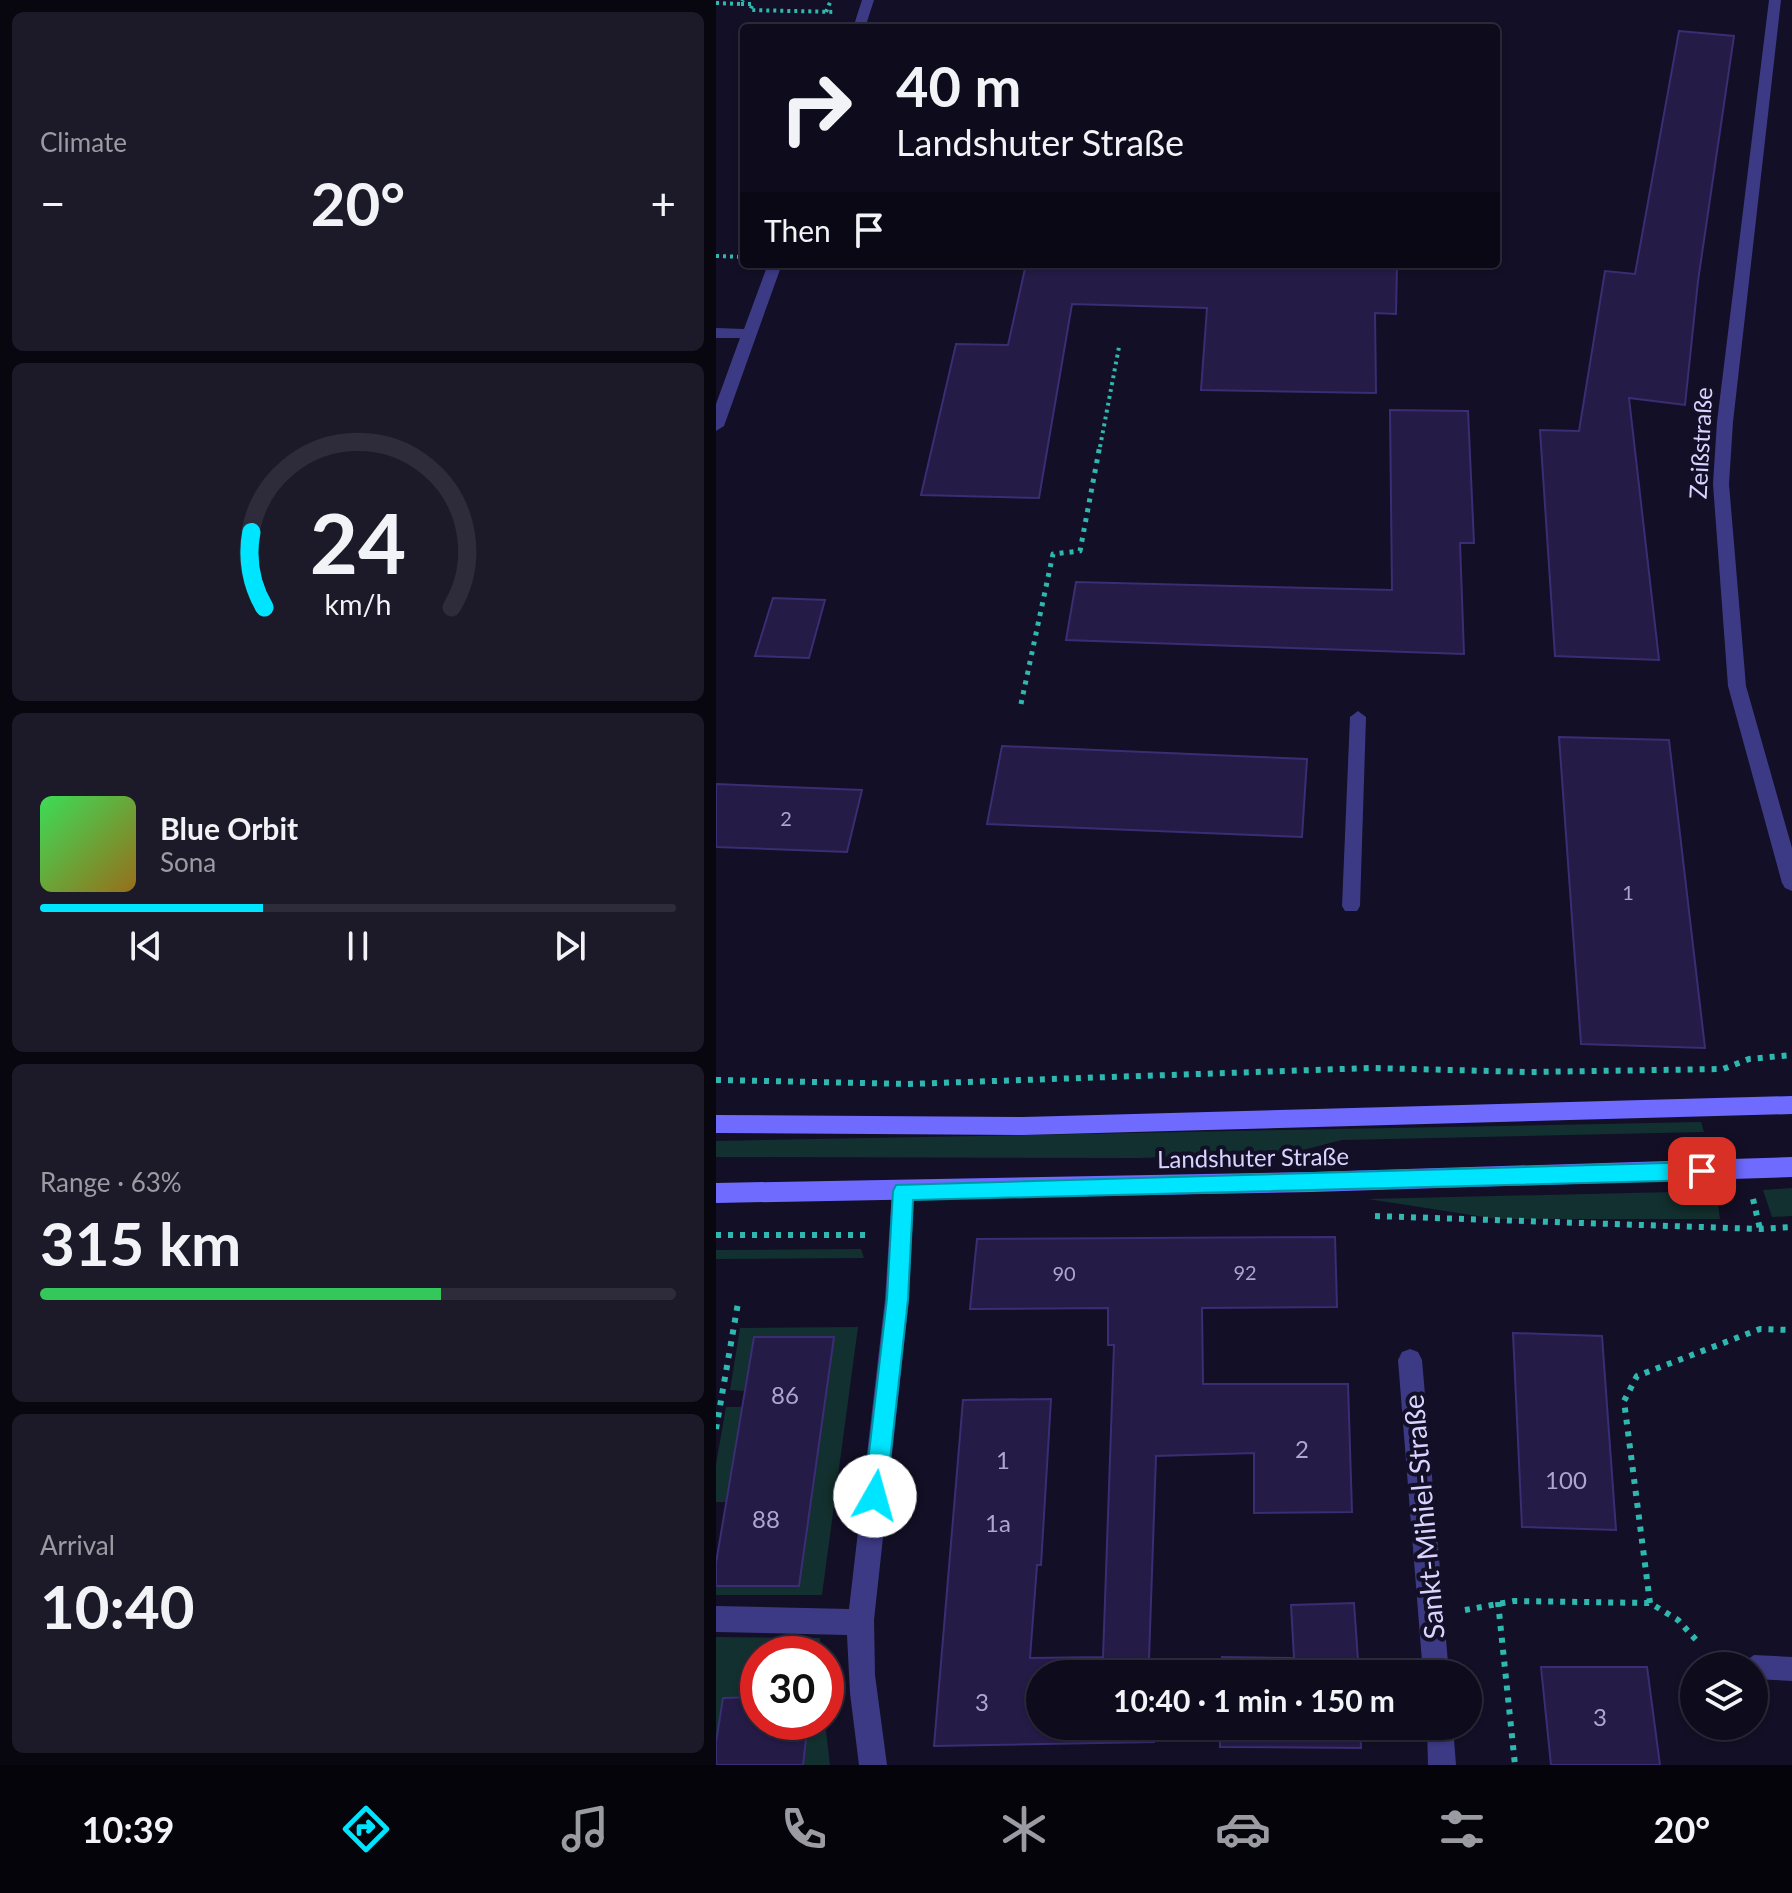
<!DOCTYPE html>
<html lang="en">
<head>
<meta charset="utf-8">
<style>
  body { margin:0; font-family:Lato,sans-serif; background:#1c1929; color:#f1f3f6; height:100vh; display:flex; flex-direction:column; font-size:30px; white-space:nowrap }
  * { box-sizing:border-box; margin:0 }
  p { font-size:26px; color:#9b9ba3 }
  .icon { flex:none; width:44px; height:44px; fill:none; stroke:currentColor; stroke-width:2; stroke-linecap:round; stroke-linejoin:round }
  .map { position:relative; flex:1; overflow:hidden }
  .side { display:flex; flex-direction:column; gap:12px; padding:12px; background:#08060f; width:716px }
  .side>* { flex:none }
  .top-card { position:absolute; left:24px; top:24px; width:760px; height:244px; border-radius:8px; box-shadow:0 2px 6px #0004,0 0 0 2px #2e2b3b; background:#0e0b1c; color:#f1f3f6; overflow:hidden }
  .buttons { position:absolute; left:964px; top:1652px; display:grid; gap:16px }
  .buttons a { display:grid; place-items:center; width:88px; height:88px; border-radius:50%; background:#0e0b1c; box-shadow:0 2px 6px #0004,0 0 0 2px #2e2b3b; font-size:40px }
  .speed { position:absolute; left:24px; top:1636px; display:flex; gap:16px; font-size:40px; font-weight:700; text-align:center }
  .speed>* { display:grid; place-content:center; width:104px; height:104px; border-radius:50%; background:#0e0b1c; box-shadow:0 2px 6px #0004,0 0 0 2px #2e2b3b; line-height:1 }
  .speed .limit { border:12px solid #d22; background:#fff; color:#111 }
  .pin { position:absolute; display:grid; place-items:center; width:68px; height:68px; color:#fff; margin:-34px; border-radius:16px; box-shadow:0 4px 12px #0006 }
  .me { position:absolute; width:88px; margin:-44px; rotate:7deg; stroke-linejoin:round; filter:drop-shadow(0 0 6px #0008) }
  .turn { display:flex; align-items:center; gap:28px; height:168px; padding:0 24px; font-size:36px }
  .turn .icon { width:104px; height:104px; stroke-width:2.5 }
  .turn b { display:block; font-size:56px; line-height:68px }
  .then { display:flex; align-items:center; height:76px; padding:0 24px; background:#0003; gap:16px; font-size:30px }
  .big { font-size:60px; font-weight:700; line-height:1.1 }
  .side .tile { flex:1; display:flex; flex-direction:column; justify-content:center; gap:12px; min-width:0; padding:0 28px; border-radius:12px; background:#1c1929 }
  .side .dial { align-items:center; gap:0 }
  .dial svg { height:208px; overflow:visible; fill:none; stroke:#2e2b3b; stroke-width:7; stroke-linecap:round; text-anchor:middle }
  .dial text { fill:#f1f3f6; stroke:none }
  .song { display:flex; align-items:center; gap:24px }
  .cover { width:96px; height:96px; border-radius:12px; background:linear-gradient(135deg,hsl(130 70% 55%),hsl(40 70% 35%)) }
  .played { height:8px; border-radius:4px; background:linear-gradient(90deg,#00e5ff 35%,#2e2b3b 35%) }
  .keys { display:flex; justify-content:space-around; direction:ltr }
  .heat { display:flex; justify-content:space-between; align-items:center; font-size:44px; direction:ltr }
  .charge { height:12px; border-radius:6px; background:linear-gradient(90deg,#34c759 63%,#2e2b3b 0) }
  .trip { position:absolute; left:310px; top:1660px; width:456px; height:80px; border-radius:40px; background:#0e0b1c; box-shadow:0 2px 6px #0004,0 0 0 2px #2e2b3b; font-weight:700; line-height:80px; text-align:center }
  .tabs { display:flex; height:128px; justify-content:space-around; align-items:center; background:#06040b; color:#9b9ba3 }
  .tabs .icon { width:56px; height:56px }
  .tabs .active { color:#00e5ff }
  .tabs b { font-size:36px; color:#f1f3f6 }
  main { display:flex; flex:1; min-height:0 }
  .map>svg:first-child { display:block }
  .green { fill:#12302f }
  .building { fill:#241b47; stroke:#3b2d73; stroke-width:2 }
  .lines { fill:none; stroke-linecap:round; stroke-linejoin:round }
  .path-far2 { stroke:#2fb8b0; stroke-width:4; stroke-dasharray:3 4; stroke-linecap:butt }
  .path-far1 { stroke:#2fb8b0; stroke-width:5; stroke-dasharray:4 6; stroke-linecap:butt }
  .path { stroke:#2fb8b0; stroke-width:6; stroke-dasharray:5 7; stroke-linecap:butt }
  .service { fill:#3d3a85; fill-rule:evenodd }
  .minor { fill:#3d3a85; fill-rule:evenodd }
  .secondary { fill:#6f6bff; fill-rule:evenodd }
  .route { fill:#00e5ff; stroke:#0095a6; stroke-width:2 }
  .labels { text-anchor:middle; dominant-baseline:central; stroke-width:8; stroke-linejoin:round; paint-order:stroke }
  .number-label { font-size:20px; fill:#aca6d1 }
  .street-label { font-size:24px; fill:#d9d4ff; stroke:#130f26 }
  .near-number-label { font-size:24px; fill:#aca6d1 }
  .near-street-label { font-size:28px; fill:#d9d4ff; stroke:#130f26 }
</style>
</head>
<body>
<main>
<section class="side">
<div class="tile"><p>Climate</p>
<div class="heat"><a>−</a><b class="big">20°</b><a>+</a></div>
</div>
<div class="tile dial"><svg viewBox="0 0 100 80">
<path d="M14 69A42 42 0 1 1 86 69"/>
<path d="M14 69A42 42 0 0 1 9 40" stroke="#00e5ff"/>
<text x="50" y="56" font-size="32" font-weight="700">24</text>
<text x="50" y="72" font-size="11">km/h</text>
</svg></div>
<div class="tile">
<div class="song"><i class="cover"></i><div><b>Blue Orbit</b><p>Sona</p></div></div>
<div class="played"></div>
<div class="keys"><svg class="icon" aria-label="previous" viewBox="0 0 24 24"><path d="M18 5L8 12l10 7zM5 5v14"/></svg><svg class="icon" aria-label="pause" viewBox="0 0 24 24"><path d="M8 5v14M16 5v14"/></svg><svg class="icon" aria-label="next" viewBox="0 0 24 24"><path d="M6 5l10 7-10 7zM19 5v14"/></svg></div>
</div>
<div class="tile"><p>Range · 63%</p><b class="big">315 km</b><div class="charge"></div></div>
<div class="tile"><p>Arrival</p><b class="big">10:40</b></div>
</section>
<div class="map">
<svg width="1076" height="1765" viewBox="0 0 1076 1765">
  <rect width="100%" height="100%" fill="#130f26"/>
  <path class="green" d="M 985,1122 L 988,1132 L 626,1140 L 575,1153 L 421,1158 L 0,1157 L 0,1141 Z
    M 1076,1188 L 1076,1216 L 1056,1217 L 1047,1190 Z
    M 1000,1191 L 1004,1219 L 781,1219 L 652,1199 Z
    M 145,1249 L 148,1258 L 0,1259 L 0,1250 Z
    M 142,1327 L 106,1595 L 0,1595 L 0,1586 L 83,1585 L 118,1337 L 38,1337 L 29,1391 L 14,1390 L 24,1328 Z
    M 10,1407 L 26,1407 L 10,1502 L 0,1502 L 0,1464 Z
    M 0,1637 L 104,1638 L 105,1654 L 42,1654 L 42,1697 L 0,1742 Z
    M 92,1722 L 109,1722 L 114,1765 L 87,1765 Z"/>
  <path class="building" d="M 963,31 L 1018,36 L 982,281 L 969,405 L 913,398 L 943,660 L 839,656 L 824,430 L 863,431 L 889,271 L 919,274 Z
    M 310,264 L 681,264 L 680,314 L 659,313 L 660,393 L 485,390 L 491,308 L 356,304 L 323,498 L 205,495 L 240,344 L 292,345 Z
    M 674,410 L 752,411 L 758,543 L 744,543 L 748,654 L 350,640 L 360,582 L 676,590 Z
    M 57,598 L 109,600 L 93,658 L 39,656 Z
    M 843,737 L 953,740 L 989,1048 L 865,1044 Z
    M 286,746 L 591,759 L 586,837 L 271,824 Z
    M 0,784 L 146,790 L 131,852 L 0,847 Z
    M 619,1237 L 621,1307 L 486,1308 L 487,1384 L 632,1384 L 636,1512 L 538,1513 L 538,1453 L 440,1456 L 433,1659 L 440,1659 L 439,1674 L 324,1674 L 324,1726 L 438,1726 L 438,1742 L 218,1746 L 247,1400 L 335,1399 L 325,1565 L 321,1565 L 314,1658 L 387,1657 L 398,1345 L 392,1345 L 392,1308 L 254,1309 L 261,1239 Z
    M 797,1333 L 886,1336 L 900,1530 L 806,1527 Z
    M 38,1337 L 118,1337 L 83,1586 L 0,1586 L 0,1563 Z
    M 638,1603 L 643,1674 L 505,1674 L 506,1657 L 578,1658 L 575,1605 Z
    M 825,1667 L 931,1667 L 944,1765 L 835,1765 Z
    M 42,1697 L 42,1722 L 92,1722 L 87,1765 L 0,1765 L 0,1742 L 7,1698 Z
    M 504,1726 L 644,1726 L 645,1748 L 504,1747 Z"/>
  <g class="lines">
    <path class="path-far2" d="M 0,3 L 25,4 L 27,0
      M 25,4 L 37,4 L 34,10 L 119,12
      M 110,12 L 115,0
      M 0,256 L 28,257
      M 384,447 L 403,347"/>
    <path class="path-far1" d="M 305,704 L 337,554 L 364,551 L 384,445"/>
    <path class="path" d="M 0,1080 L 191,1084 L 656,1068 L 813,1072 L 1007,1069 L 1033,1059 L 1076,1055
      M 1037,1199 L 1044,1229
      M 659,1216 L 1044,1229 L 1076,1227
      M 0,1235 L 151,1235
      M 0,1429 L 22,1303
      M 782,1602 L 799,1765
      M 934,1603 L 908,1401 L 921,1376 L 1044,1329 L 1076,1330
      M 749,1610 L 798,1601 L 934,1603 L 962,1620 L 981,1641"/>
    <path class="service" d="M 642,711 L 650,717 L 644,906 L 641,911 L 629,911 L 626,906 L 634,717 Z
      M 1003,1653 L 1026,1658 L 1028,1662 L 1038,1655 L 1076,1657 L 1076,1681 L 1038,1679 L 1038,1666 L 991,1666 L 995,1657 Z"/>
    <path class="minor" d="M 146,0 L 158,0 L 149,28 L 137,28 Z
      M 1053,0 L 1065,0 L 1017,422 L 1013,484 L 1030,686 L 1076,848 L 1076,891 L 1069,888 L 1066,883 L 1012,686 L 997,484 L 1001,422 Z
      M 52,264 L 66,264 L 8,426 L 0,431 L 0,404 L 24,338 L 0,338 L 0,328 L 28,329 Z
      M 187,1181 L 195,1184 L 198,1191 L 193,1299 L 158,1620 L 159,1675 L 171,1765 L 143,1765 L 134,1693 L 131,1635 L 0,1632 L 0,1606 L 133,1609 L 169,1299 L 176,1191 L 179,1184 Z
      M 694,1349 L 702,1352 L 706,1360 L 733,1674 L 707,1674 L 682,1360 L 686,1352 Z
      M 711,1726 L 737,1726 L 740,1765 L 712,1765 Z"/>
    <path class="secondary" d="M 1076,1096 L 1076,1114 L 307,1135 L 0,1133 L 0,1115 L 307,1117 Z
      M 1076,1157 L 1076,1177 L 596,1192 L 0,1203 L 0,1183 L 596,1172 Z"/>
  </g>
  <path class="route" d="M 986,1162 L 993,1165 L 996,1171 L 993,1177 L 986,1180 L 197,1200 L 192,1299 L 170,1496 L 167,1503 L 159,1507 L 151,1503 L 148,1496 L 171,1299 L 177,1191 L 180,1185 Z"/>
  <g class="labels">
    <g class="number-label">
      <text x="70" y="818">2</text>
      <text x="912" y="892">1</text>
      <text x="529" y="1272">92</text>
      <text x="348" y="1273">90</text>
    </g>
    <g class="street-label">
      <text transform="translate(984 443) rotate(-87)">Zeißstraße</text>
      <text transform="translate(537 1157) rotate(-1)">Landshuter Straße</text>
    </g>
    <g class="near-number-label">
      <text x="69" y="1394">86</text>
      <text x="586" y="1448">2</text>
      <text x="287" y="1459">1</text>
      <text x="850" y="1479">100</text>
      <text x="50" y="1518">88</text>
      <text x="282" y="1522">1a</text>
      <text x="266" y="1701">3</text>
      <text x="884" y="1716">3</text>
    </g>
    <g class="near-street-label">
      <text transform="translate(707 1517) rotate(-95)">Sankt-Mihiel-Straße</text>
    </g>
  </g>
</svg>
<div class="buttons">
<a><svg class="icon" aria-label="layers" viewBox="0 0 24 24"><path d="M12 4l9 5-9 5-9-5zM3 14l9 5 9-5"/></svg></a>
</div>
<div class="speed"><div class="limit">30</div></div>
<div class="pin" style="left:986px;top:1171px;background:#d93025"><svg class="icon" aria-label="arrive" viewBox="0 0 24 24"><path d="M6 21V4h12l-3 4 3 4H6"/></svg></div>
<svg class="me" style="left:159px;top:1496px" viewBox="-20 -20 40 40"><circle r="19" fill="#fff"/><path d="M0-13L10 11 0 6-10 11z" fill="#00e5ff"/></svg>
<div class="trip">10:40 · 1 min · 150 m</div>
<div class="top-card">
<div class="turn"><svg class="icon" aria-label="right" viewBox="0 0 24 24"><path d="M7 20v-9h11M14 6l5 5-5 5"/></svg><div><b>40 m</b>Landshuter Straße</div></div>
<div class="then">Then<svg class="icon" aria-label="arrive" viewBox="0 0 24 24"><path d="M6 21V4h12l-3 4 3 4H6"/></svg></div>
</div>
</div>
</main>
<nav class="tabs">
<b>10:39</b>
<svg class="icon active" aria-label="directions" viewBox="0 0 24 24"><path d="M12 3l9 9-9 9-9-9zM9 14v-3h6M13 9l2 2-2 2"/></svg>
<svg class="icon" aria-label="music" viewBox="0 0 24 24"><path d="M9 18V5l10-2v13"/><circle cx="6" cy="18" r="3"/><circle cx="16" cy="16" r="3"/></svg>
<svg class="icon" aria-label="phone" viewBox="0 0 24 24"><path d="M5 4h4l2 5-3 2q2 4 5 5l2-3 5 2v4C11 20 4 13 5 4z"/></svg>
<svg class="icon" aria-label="climate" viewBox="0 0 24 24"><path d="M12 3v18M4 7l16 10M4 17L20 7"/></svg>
<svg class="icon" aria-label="car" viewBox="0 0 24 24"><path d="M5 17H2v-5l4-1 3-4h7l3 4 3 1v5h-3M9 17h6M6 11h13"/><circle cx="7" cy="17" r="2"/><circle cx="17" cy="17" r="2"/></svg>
<svg class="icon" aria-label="filters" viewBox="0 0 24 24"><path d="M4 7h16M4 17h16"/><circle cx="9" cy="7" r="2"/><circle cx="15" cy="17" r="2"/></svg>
<b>20°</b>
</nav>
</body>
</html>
